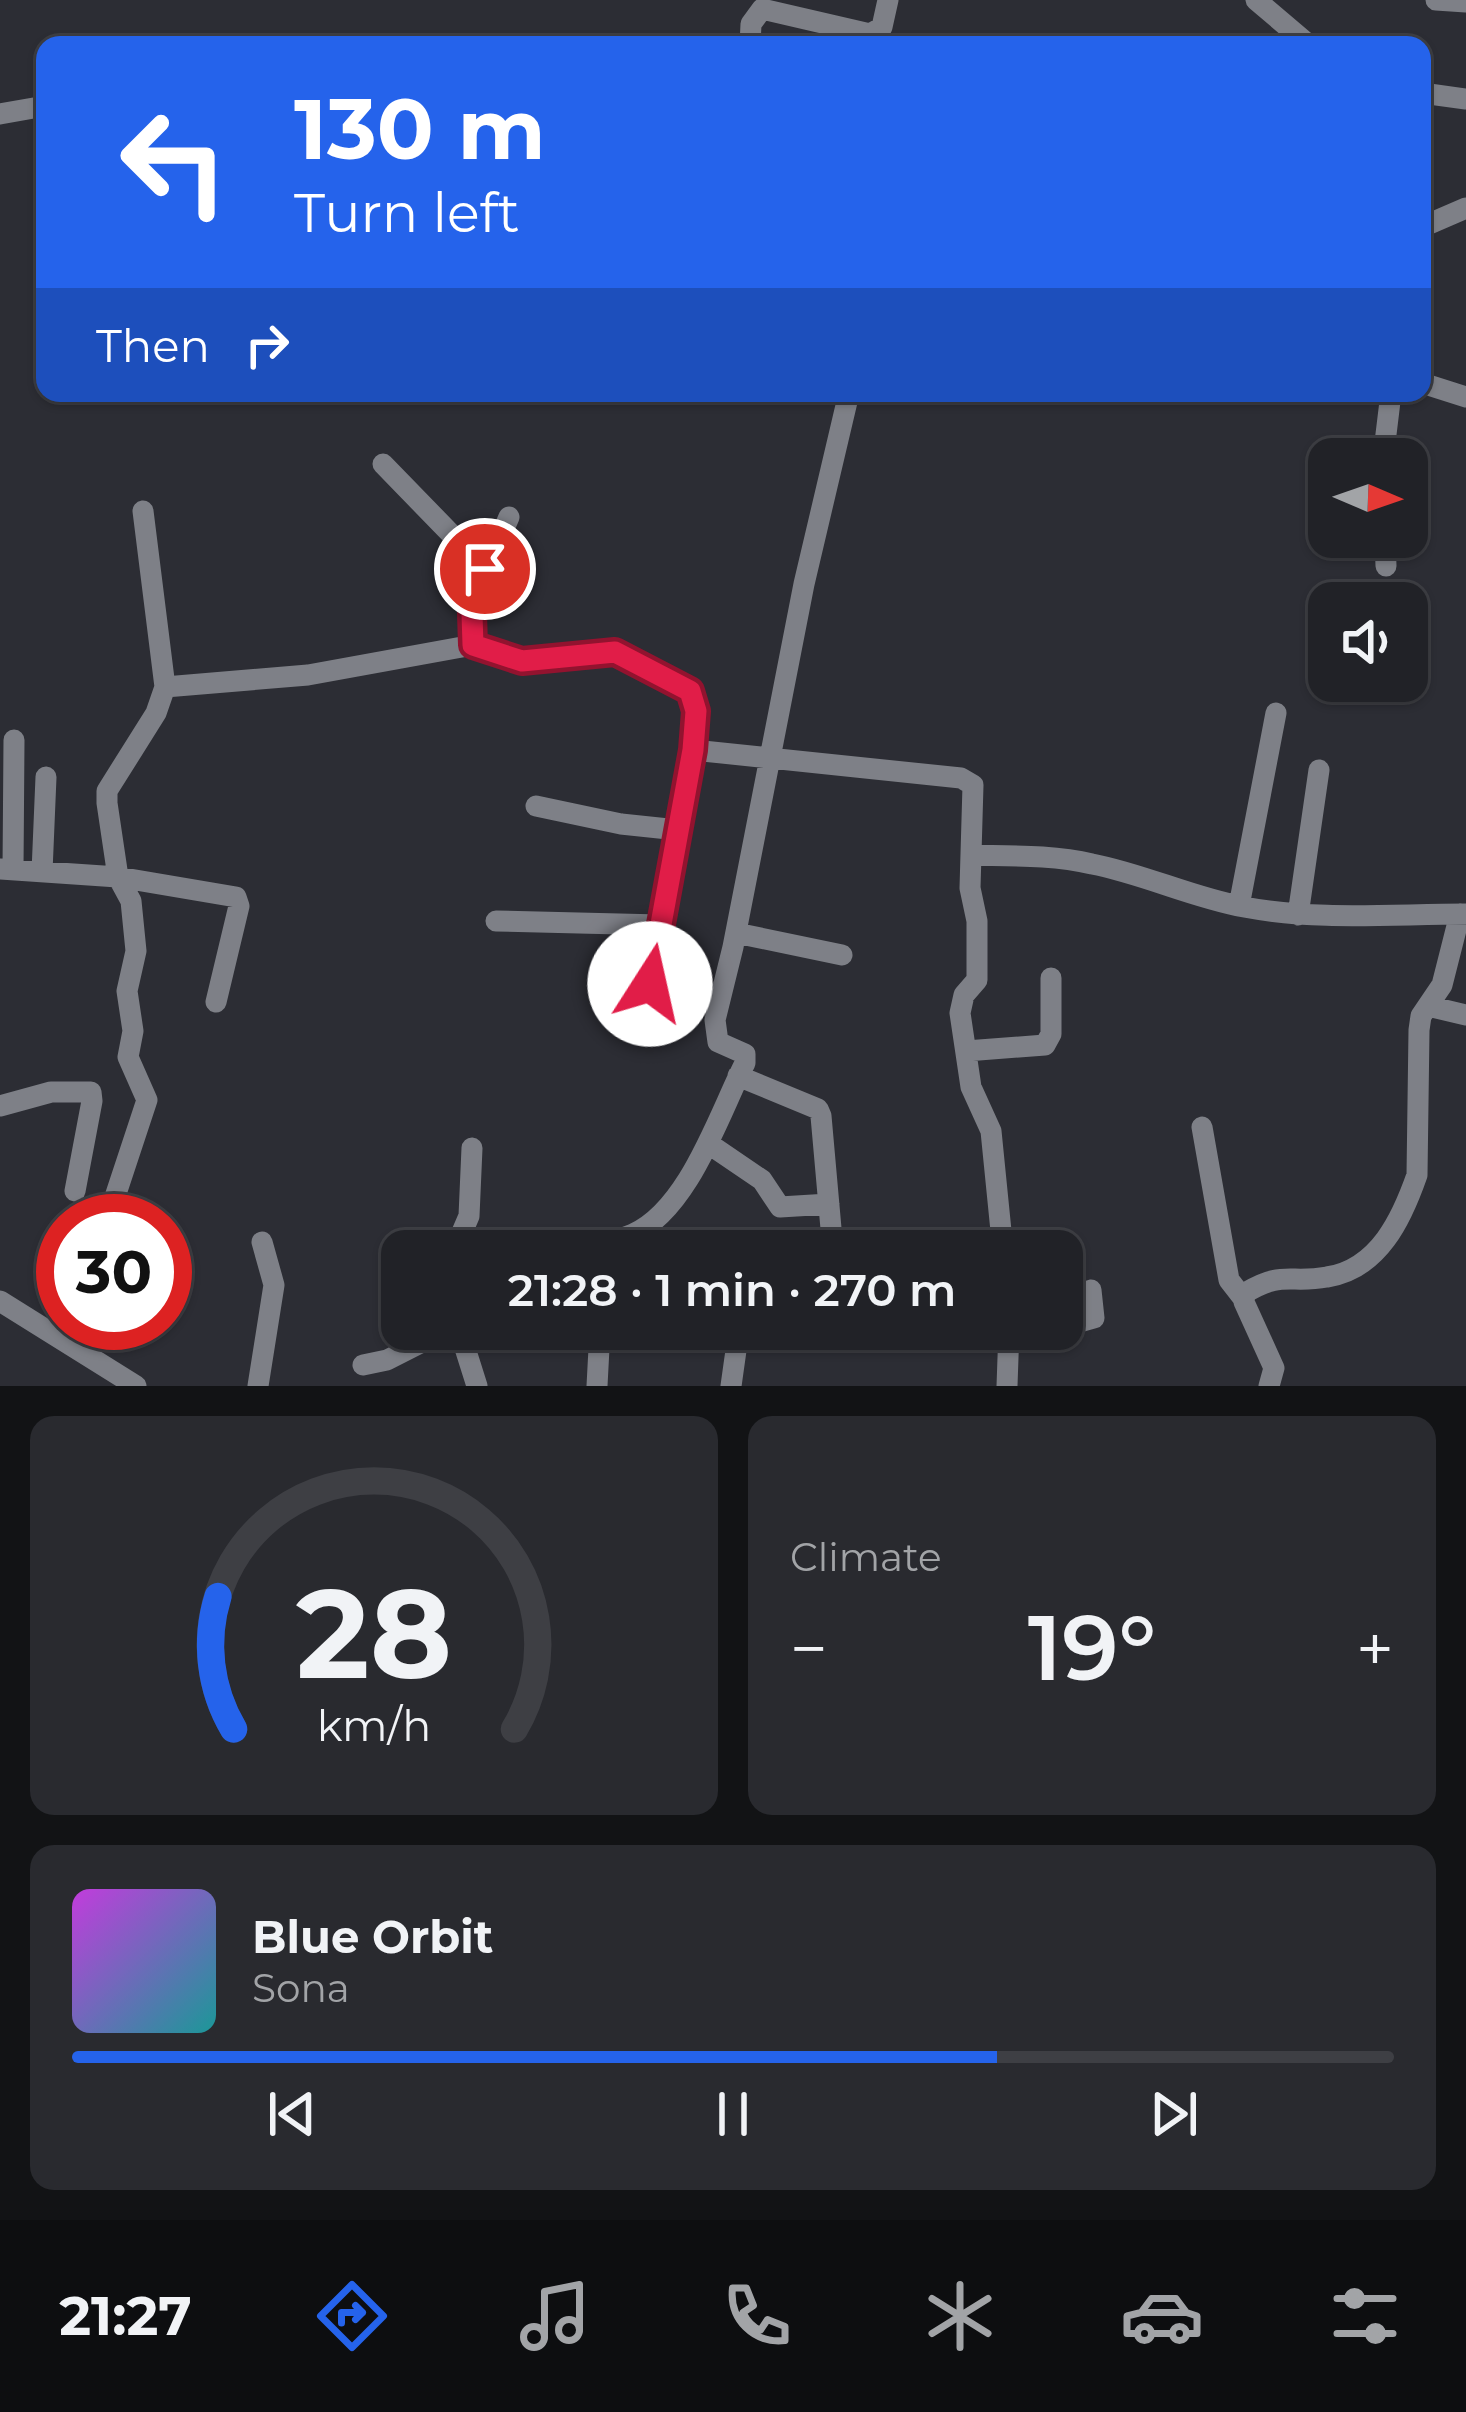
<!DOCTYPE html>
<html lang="en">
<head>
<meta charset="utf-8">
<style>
  body { margin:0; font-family:Montserrat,sans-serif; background:#292a2f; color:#f1f3f6; height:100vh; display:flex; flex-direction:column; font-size:45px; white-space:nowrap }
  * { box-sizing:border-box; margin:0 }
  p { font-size:39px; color:#a2a4a7 }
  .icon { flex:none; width:66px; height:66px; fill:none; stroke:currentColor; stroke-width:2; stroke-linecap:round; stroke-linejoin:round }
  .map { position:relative; height:1386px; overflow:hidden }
  .drawer { display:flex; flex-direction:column; gap:30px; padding:30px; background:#121315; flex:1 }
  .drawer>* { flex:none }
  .banner { position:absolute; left:36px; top:36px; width:1395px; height:366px; border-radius:24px; box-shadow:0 3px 9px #0004,0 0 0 3px #3e3f44; background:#2563eb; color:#fff; overflow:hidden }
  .needle { width:78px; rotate:92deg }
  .buttons { position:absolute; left:1308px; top:438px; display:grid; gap:24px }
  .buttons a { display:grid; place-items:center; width:120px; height:120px; border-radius:24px; background:#212227; box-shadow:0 3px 9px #0004,0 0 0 3px #3e3f44; font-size:60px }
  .speed { position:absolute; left:36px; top:1194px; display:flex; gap:24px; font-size:60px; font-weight:700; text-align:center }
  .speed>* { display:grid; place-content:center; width:156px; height:156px; border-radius:50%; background:#212227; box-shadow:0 3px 9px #0004,0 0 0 3px #3e3f44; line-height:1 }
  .speed .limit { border:18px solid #d22; background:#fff; color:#111 }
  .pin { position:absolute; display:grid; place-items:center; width:102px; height:102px; color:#fff; margin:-51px; border:6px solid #fff; border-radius:50%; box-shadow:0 3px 12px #0007 }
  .me { position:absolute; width:132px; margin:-66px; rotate:10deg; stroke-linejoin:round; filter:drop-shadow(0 0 9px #0008) }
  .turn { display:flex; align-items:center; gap:42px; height:252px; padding:0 60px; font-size:54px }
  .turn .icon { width:156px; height:156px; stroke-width:2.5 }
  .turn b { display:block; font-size:84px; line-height:102px }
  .then { display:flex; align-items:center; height:114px; padding:0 60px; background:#0003; gap:24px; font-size:45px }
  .big { font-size:90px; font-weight:600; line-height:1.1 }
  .drawer .tile { flex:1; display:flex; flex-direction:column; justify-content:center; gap:18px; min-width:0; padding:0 42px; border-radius:24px; background:#292a2f }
  .drawer .dial { align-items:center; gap:0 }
  .dial svg { height:312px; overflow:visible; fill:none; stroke:#3e3f44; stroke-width:7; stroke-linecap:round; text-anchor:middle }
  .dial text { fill:#f1f3f6; stroke:none }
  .song { display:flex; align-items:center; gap:36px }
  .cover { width:144px; height:144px; border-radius:18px; background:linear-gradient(135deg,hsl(290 70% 55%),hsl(180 70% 35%)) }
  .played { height:12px; border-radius:6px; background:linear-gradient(90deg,#2563eb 70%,#3e3f44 70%) }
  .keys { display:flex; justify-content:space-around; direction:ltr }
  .heat { display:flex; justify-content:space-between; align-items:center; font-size:66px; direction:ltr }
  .drawer .tiles { flex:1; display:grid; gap:30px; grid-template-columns:1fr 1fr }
  .tile:last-child { grid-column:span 2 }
  .trip { position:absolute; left:381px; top:1230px; width:702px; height:120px; border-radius:24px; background:#212227; box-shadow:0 3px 9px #0004,0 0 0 3px #3e3f44; font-weight:600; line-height:120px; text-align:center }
  .tab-bar { display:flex; height:192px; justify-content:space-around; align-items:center; background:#0d0e10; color:#a2a4a7 }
  .tab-bar .icon { width:84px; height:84px }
  .tab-bar .on { color:#2563eb }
  .tab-bar b { font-size:54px; color:#f1f3f6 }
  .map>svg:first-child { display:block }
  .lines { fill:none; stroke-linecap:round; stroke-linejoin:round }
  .minor { stroke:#7e8087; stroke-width:21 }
  .route-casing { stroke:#92132f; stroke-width:30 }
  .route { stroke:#e11d48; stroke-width:21 }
</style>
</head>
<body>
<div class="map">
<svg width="1466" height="1386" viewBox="0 0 1466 1386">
  <rect width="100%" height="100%" fill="#2c2d34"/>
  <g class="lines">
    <path class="minor" d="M 1256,0 L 1309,45
      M 1436,0 L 1466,2
      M 750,45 L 751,24 L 762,9 L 870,34 L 882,27 L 888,0
      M 1422,93 L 1466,99
      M 0,114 L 45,106
      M 1422,227 L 1466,208
      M 1422,383 L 1466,397
      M 1383,459 L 1391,393
      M 383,464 L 485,569
      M 1385,537 L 1386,566
      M 473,645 L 474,598 L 509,517
      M 165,687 L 308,675 L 473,645 L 522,661 L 615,652 L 682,684 L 694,700 L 693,750 L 649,984
      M 693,750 L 961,778 L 973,785 L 970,888 L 977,921 L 977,980 L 964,995 L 960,1013 L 971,1087 L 991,1131 L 1003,1251
      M 536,806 L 621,824 L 678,830
      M 972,855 C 1012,856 1053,855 1092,864 C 1144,874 1193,898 1244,907 C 1318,921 1391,914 1466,914
      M 0,869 L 118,877 L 236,897 L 239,906 L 216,1002
      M 13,870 L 14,740
      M 42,872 L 46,777
      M 1239,906 L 1276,713
      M 1298,915 L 1319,770
      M 496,921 L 660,925
      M 736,933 L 842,955
      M 1428,1006 L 1466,1015
      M 966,1051 L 1045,1045 L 1051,1034 L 1051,978
      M 738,1076 L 818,1109 L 821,1116 L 833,1251
      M 0,1106 L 51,1092 L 91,1092 L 92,1101 L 75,1191
      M 1202,1127 L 1229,1280 L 1243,1298
      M 709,1144 L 762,1180 L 780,1207 L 829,1204
      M 107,1221 L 147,1100 L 128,1057 L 133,1031 L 127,991 L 136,951 L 131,901 L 118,877 L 107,803 L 107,791 L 156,713 L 165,687 L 143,511
      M 454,1251 L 469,1216 L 472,1148
      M 502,1251 C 540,1247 600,1249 633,1234 C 689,1209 719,1114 745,1063 L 745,1054 L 718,1042 L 715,1020 L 733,947 L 804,584 L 849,393
      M 0,1301 L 136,1386
      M 1062,1327 L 1094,1318 L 1091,1290
      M 459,1329 L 477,1386
      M 1009,1337 L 1051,1329
      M 363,1365 L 387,1360 L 448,1329
      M 258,1386 L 274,1285 L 262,1242
      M 597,1386 L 600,1329
      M 731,1386 L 739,1329
      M 1007,1386 L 1009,1329
      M 1269,1386 L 1274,1368 L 1244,1302 L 1245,1293 C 1283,1270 1289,1284 1327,1277 C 1379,1269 1402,1218 1417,1175 L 1419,1030 L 1421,1016 L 1442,985 L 1460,914"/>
  </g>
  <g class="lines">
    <g class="route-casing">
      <path id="route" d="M 485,569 L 472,614 L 473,645 L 522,661 L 615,652 L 690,691 L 696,711 L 693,750 L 650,984"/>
    </g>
    <use href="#route" class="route"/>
  </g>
</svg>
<div class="buttons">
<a><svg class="needle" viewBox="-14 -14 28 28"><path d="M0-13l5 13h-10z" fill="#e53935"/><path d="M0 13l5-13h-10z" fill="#a2a4a7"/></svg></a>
<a><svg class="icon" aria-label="sound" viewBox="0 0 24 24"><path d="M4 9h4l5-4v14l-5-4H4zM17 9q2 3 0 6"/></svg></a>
</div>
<div class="speed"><div class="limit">30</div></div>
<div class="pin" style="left:485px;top:569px;background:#d93025"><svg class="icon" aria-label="arrive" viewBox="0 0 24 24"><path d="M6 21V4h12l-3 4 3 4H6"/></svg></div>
<svg class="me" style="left:650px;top:984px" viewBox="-20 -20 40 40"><circle r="19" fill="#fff"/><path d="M0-13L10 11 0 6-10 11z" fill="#e11d48"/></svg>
<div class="trip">21:28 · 1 min · 270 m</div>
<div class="banner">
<div class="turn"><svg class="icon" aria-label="left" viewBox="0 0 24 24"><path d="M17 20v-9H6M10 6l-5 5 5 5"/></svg><div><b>130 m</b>Turn left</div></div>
<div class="then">Then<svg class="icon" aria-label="right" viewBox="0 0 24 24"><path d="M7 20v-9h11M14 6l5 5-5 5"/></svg></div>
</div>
</div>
<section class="drawer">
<div class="tiles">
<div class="tile dial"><svg viewBox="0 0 100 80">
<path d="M14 69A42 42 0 1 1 86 69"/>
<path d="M14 69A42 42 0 0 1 10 35" stroke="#2563eb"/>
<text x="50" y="56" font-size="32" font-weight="700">28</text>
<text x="50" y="72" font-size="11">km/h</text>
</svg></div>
<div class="tile"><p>Climate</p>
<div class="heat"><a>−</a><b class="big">19°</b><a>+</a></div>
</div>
<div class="tile">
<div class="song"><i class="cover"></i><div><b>Blue Orbit</b><p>Sona</p></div></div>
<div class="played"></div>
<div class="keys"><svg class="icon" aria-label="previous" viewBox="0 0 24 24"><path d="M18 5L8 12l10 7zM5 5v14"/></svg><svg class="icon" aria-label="pause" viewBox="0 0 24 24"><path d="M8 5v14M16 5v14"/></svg><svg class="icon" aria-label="next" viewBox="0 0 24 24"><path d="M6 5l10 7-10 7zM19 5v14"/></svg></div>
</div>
</div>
</section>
<nav class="tab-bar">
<b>21:27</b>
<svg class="icon on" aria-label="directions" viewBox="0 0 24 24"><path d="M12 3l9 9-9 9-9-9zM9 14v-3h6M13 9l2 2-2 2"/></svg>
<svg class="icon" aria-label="music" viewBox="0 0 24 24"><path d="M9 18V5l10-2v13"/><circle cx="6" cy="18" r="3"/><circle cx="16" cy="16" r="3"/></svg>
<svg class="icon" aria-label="phone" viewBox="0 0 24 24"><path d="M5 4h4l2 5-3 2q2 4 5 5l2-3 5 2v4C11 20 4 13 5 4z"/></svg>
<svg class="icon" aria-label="climate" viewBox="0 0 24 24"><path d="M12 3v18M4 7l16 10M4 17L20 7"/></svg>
<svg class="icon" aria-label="car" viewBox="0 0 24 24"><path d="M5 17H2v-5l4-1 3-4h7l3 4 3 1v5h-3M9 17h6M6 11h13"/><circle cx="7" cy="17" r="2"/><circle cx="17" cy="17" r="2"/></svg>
<svg class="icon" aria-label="filters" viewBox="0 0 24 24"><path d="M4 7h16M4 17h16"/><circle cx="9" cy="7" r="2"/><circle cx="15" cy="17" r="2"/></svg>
</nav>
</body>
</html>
